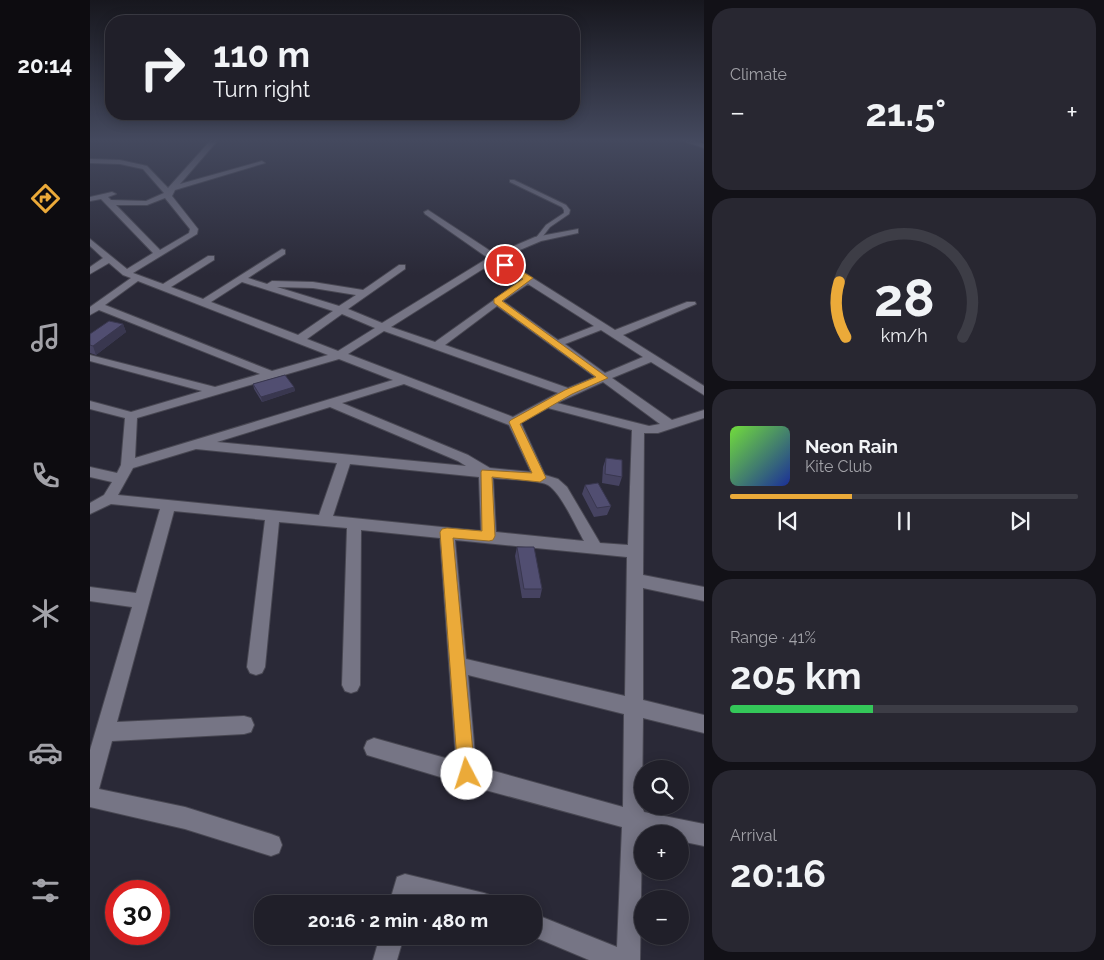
<!DOCTYPE html>
<html lang="en">
<head>
<meta charset="utf-8">
<style>
  body { margin:0; font-family:Raleway,sans-serif; background:#282731; color:#f1f3f6; height:100vh; display:flex; flex-direction:column; font-size:19px; white-space:nowrap }
  * { box-sizing:border-box; margin:0 }
  p { font-size:16px; color:#a2a2a8 }
  .icon { flex:none; width:28px; height:28px; fill:none; stroke:currentColor; stroke-width:2; stroke-linecap:round; stroke-linejoin:round }
  .map { position:relative; flex:1; overflow:hidden }
  .side { display:flex; flex-direction:column; gap:8px; padding:8px; background:#121117; width:400px }
  .side>* { flex:none }
  .top-card { position:absolute; left:15px; top:15px; width:475px; height:105px; border-radius:20px; box-shadow:0 2px 12px #0003,0 0 0 1px #3d3d46; background:#201f29; color:#f1f3f6; overflow:hidden }
  .controls { position:absolute; left:544px; top:760px; display:grid; gap:10px }
  .controls a { display:grid; place-items:center; width:55px; height:55px; border-radius:50%; background:#201f29; box-shadow:0 2px 12px #0003,0 0 0 1px #3d3d46; font-size:25px }
  .speed { position:absolute; left:15px; top:880px; display:flex; gap:10px; font-size:25px; font-weight:700; text-align:center }
  .speed>* { display:grid; place-content:center; width:65px; height:65px; border-radius:50%; background:#201f29; box-shadow:0 2px 12px #0003,0 0 0 1px #3d3d46; line-height:1 }
  .speed .limit { border:8px solid #d22; background:#fff; color:#111 }
  .pin { position:absolute; display:grid; place-items:center; width:42px; height:42px; color:#fff; margin:-21px; border:2px solid #fff; border-radius:50%; box-shadow:0 1px 5px #0007 }
  .me { position:absolute; width:55px; margin:-28px; rotate:355deg; stroke-linejoin:round; filter:drop-shadow(0 0 4px #0008) }
  .turn { display:flex; align-items:center; gap:18px; height:105px; padding:0 25px; font-size:22px }
  .turn .icon { width:65px; height:65px; stroke-width:2.5 }
  .turn b { display:block; font-size:35px; line-height:42px }
  .big { font-size:38px; font-weight:700; line-height:1.1 }
  .side .widget { flex:1; display:flex; flex-direction:column; justify-content:center; gap:8px; min-width:0; padding:0 18px; border-radius:20px; background:#282731 }
  .side .dial { align-items:center; gap:0 }
  .dial svg { height:130px; overflow:visible; fill:none; stroke:#3d3d46; stroke-width:7; stroke-linecap:round; text-anchor:middle }
  .dial text { fill:#f1f3f6; stroke:none }
  .song { display:flex; align-items:center; gap:15px }
  .cover { width:60px; height:60px; border-radius:8px; background:linear-gradient(135deg,hsl(100 70% 55%),hsl(230 70% 35%)) }
  .played { height:5px; border-radius:2px; background:linear-gradient(90deg,#ebaa39 35%,#3d3d46 35%) }
  .keys { display:flex; justify-content:space-around; direction:ltr }
  .heat { display:flex; justify-content:space-between; align-items:center; font-size:28px; direction:ltr }
  .charge { height:8px; border-radius:4px; background:linear-gradient(90deg,#34c759 41%,#3d3d46 0) }
  .trip { position:absolute; left:164px; top:895px; width:288px; height:50px; border-radius:20px; background:#201f29; box-shadow:0 2px 12px #0003,0 0 0 1px #3d3d46; font-weight:700; line-height:50px; text-align:center }
  main { display:flex; flex:1; min-height:0 }
  .tab-bar { display:flex; flex-direction:column; width:90px; justify-content:space-around; align-items:center; background:#0d0c10; color:#a2a2a8 }
  .tab-bar .icon { width:35px; height:35px }
  .tab-bar .selected { color:#ebaa39 }
  .tab-bar b { font-size:22px; color:#f1f3f6 }
  .map>svg:first-child { display:block }
  .lines { fill:none; stroke-linecap:round; stroke-linejoin:round }
  .service-casing { stroke:#484752; stroke-width:2 }
  .minor-casing { stroke:#484752; stroke-width:2 }
  .service { fill:#767585; fill-rule:evenodd }
  .minor { fill:#767585; fill-rule:evenodd }
  .wall { fill:#464361 }
  .shaded-wall { fill:#39374f }
  .building { fill:#514e71; stroke:#39374f }
  .route { fill:#ebaa39; stroke:#996e25 }
</style>
</head>
<body>
<main>
<nav class="tab-bar">
<b>20:14</b>
<svg class="icon selected" aria-label="directions" viewBox="0 0 24 24"><path d="M12 3l9 9-9 9-9-9zM9 14v-3h6M13 9l2 2-2 2"/></svg>
<svg class="icon" aria-label="music" viewBox="0 0 24 24"><path d="M9 18V5l10-2v13"/><circle cx="6" cy="18" r="3"/><circle cx="16" cy="16" r="3"/></svg>
<svg class="icon" aria-label="phone" viewBox="0 0 24 24"><path d="M5 4h4l2 5-3 2q2 4 5 5l2-3 5 2v4C11 20 4 13 5 4z"/></svg>
<svg class="icon" aria-label="climate" viewBox="0 0 24 24"><path d="M12 3v18M4 7l16 10M4 17L20 7"/></svg>
<svg class="icon" aria-label="car" viewBox="0 0 24 24"><path d="M5 17H2v-5l4-1 3-4h7l3 4 3 1v5h-3M9 17h6M6 11h13"/><circle cx="7" cy="17" r="2"/><circle cx="17" cy="17" r="2"/></svg>
<svg class="icon" aria-label="filters" viewBox="0 0 24 24"><path d="M4 7h16M4 17h16"/><circle cx="9" cy="7" r="2"/><circle cx="15" cy="17" r="2"/></svg>
</nav>
<div class="map">
<svg width="614" height="960" viewBox="0 0 614 960">
  <rect width="100%" height="100%" fill="#2a2937"/>
  <g class="lines">
    <g class="service-casing">
      <path id="service" d="M 420,180 L 424,180 L 476,205 L 480,210 L 479,214 L 460,227 L 450,240 L 446,240 L 445,239 L 456,225 L 474,213 L 474,210 L 472,207 L 420,182 Z"/>
    </g>
    <g class="minor-casing">
      <path id="minor" d="M 121,140 L 128,140 L 90,184 L 172,161 L 175,163 L 85,190 L 82,196 L 108,229 L 107,234 L 43,273 L 73,284 L 118,256 L 124,256 L 124,260 L 81,287 L 113,299 L 192,249 L 195,250 L 195,254 L 158,278 L 177,284 L 182,281 L 223,282 L 273,290 L 309,265 L 315,265 L 315,269 L 258,309 L 292,323 L 398,258 L 335,214 L 334,212 L 338,210 L 405,254 L 445,237 L 488,229 L 488,233 L 451,241 L 411,258 L 525,330 L 597,302 L 605,302 L 606,304 L 533,335 L 614,386 L 614,395 L 561,362 L 522,378 L 582,420 L 614,410 L 614,418 L 568,433 L 554,433 L 553,575 L 614,587 L 614,601 L 553,588 L 553,700 L 614,715 L 614,733 L 553,718 L 552,806 L 554,812 L 614,824 L 614,846 L 590,841 L 590,834 L 552,834 L 550,960 L 499,960 L 442,936 L 442,913 L 527,947 L 532,827 L 377,785 L 277,755 L 274,748 L 277,741 L 284,738 L 366,761 L 350,538 L 271,530 L 270,685 L 267,691 L 261,693 L 255,691 L 252,685 L 257,528 L 189,522 L 175,667 L 172,673 L 166,675 L 160,673 L 157,667 L 175,520 L 84,511 L 27,722 L 154,716 L 161,718 L 164,725 L 161,732 L 154,734 L 22,741 L 9,789 L 95,807 L 181,834 L 189,837 L 192,845 L 189,853 L 181,856 L 95,829 L 0,807 L 0,750 L 42,607 L 0,601 L 0,587 L 46,593 L 70,509 L 21,504 L 0,514 L 0,503 L 14,495 L 22,482 L 0,477 L 0,467 L 27,473 L 31,465 L 35,418 L 0,409 L 0,401 L 41,412 L 112,391 L 0,361 L 0,355 L 125,387 L 170,374 L 9,310 L 0,315 L 0,307 L 41,278 L 33,275 L 19,263 L 0,274 L 0,267 L 13,258 L 0,246 L 0,239 L 37,269 L 63,253 L 11,199 L 0,201 L 0,197 L 22,192 L 26,194 L 18,197 L 21,200 L 56,201 L 74,193 L 53,169 L 30,164 L 0,163 L 0,159 L 30,160 L 57,166 L 78,188 ZM 75,198 L 100,229 L 99,233 L 70,250 L 26,205 L 57,205 ZM 404,262 L 432,280 L 345,342 L 301,327 ZM 48,281 L 238,355 L 182,371 L 15,305 ZM 152,282 L 243,311 L 208,335 L 121,302 ZM 438,284 L 504,326 L 468,340 L 413,301 ZM 187,287 L 223,288 L 266,295 L 249,306 ZM 407,306 L 505,377 L 478,388 L 355,345 ZM 252,314 L 285,328 L 248,351 L 217,339 ZM 511,330 L 553,357 L 515,373 L 475,344 ZM 294,331 L 468,393 L 423,417 L 258,354 ZM 249,359 L 303,380 L 45,458 L 47,418 ZM 513,382 L 570,424 L 559,426 L 467,403 ZM 314,384 L 419,425 L 441,472 L 400,468 L 378,455 L 252,403 ZM 240,407 L 368,461 L 376,466 L 127,442 ZM 458,408 L 542,430 L 538,545 L 510,543 L 477,487 L 468,479 L 455,475 L 431,423 ZM 106,449 L 247,463 L 229,515 L 28,495 L 43,468 ZM 260,464 L 389,477 L 391,531 L 243,516 ZM 403,478 C 417,480 446,479 458,485 C 471,493 486,527 494,541 L 406,532 ZM 365,540 L 537,557 L 535,696 L 376,659 ZM 378,675 L 534,714 L 533,807 L 386,766 Z
        M 590,140 L 601,140 L 614,144 L 614,148 Z
        M 315,874 L 394,893 L 402,896 L 405,904 L 346,904 L 323,898 L 322,904 L 299,904 L 307,877 Z
        M 290,936 L 314,936 L 307,960 L 283,960 Z"/>
    </g>
    <use href="#service" class="service"/>
    <use href="#minor" class="minor"/>
  </g>
  <path class="wall" d="M 33,324 L 36,332 L 6,355 L 0,353 L 0,334 Z
    M 163,384 L 204,387 L 205,391 L 172,402 L 164,389 Z
    M 516,458 L 532,477 L 529,486 L 512,483 L 513,467 Z
    M 495,485 L 521,506 L 517,515 L 504,517 L 492,494 Z
    M 427,547 L 452,589 L 450,598 L 432,598 L 425,556 Z"/>
  <path class="shaded-wall" d="M 33,324 L 36,332 L 6,355 L 3,346 Z
    M 204,387 L 205,391 L 172,402 L 171,397 Z"/>
  <path class="building" d="M 19,321 L 33,324 L 3,346 L 0,345 L 0,334 Z
    M 195,375 L 204,387 L 171,397 L 163,384 Z
    M 516,458 L 532,460 L 532,477 L 515,474 Z
    M 508,483 L 521,506 L 507,508 L 495,485 Z
    M 427,547 L 444,547 L 452,589 L 434,589 Z"/>
  <linearGradient id="sky" x2="0" y2="1"><stop stop-color="#17171e"/><stop offset="0.51" stop-color="#44495e"/><stop offset="1" stop-color="#44495e" stop-opacity="0"/></linearGradient>
  <rect width="614" height="275" fill="url(#sky)"/>
  <path class="route" d="M 413,263 L 418,263 L 443,278 L 412,301 L 518,378 L 482,394 L 430,424 L 456,478 L 450,482 L 402,477 L 405,536 L 403,540 L 399,541 L 363,538 L 385,774 L 383,780 L 377,783 L 371,780 L 368,774 L 350,532 L 352,529 L 357,528 L 392,531 L 391,472 L 392,470 L 442,473 L 419,422 L 421,420 L 475,390 L 506,377 L 404,303 L 404,299 L 433,279 L 413,266 Z"/>
</svg>
<div class="controls">
<a><svg class="icon" aria-label="search" viewBox="0 0 24 24"><circle cx="10" cy="10" r="6"/><path d="M15 15l6 6"/></svg></a>
<a>+</a>
<a>−</a>
</div>
<div class="speed"><div class="limit">30</div></div>
<div class="pin" style="left:415px;top:265px;background:#d93025"><svg class="icon" aria-label="arrive" viewBox="0 0 24 24"><path d="M6 21V4h12l-3 4 3 4H6"/></svg></div>
<svg class="me" style="left:377px;top:774px" viewBox="-20 -20 40 40"><circle r="19" fill="#fff"/><path d="M0-13L10 11 0 6-10 11z" fill="#ebaa39"/></svg>
<div class="trip">20:16 · 2 min · 480 m</div>
<div class="top-card">
<div class="turn"><svg class="icon" aria-label="right" viewBox="0 0 24 24"><path d="M7 20v-9h11M14 6l5 5-5 5"/></svg><div><b>110 m</b>Turn right</div></div>
</div>
</div>
<section class="side">
<div class="widget"><p>Climate</p>
<div class="heat"><a>−</a><b class="big">21.5°</b><a>+</a></div>
</div>
<div class="widget dial"><svg viewBox="0 0 100 80">
<path d="M14 69A42 42 0 1 1 86 69"/>
<path d="M14 69A42 42 0 0 1 10 35" stroke="#ebaa39"/>
<text x="50" y="56" font-size="32" font-weight="700">28</text>
<text x="50" y="72" font-size="11">km/h</text>
</svg></div>
<div class="widget">
<div class="song"><i class="cover"></i><div><b>Neon Rain</b><p>Kite Club</p></div></div>
<div class="played"></div>
<div class="keys"><svg class="icon" aria-label="previous" viewBox="0 0 24 24"><path d="M18 5L8 12l10 7zM5 5v14"/></svg><svg class="icon" aria-label="pause" viewBox="0 0 24 24"><path d="M8 5v14M16 5v14"/></svg><svg class="icon" aria-label="next" viewBox="0 0 24 24"><path d="M6 5l10 7-10 7zM19 5v14"/></svg></div>
</div>
<div class="widget"><p>Range · 41%</p><b class="big">205 km</b><div class="charge"></div></div>
<div class="widget"><p>Arrival</p><b class="big">20:16</b></div>
</section>
</main>
</body>
</html>
